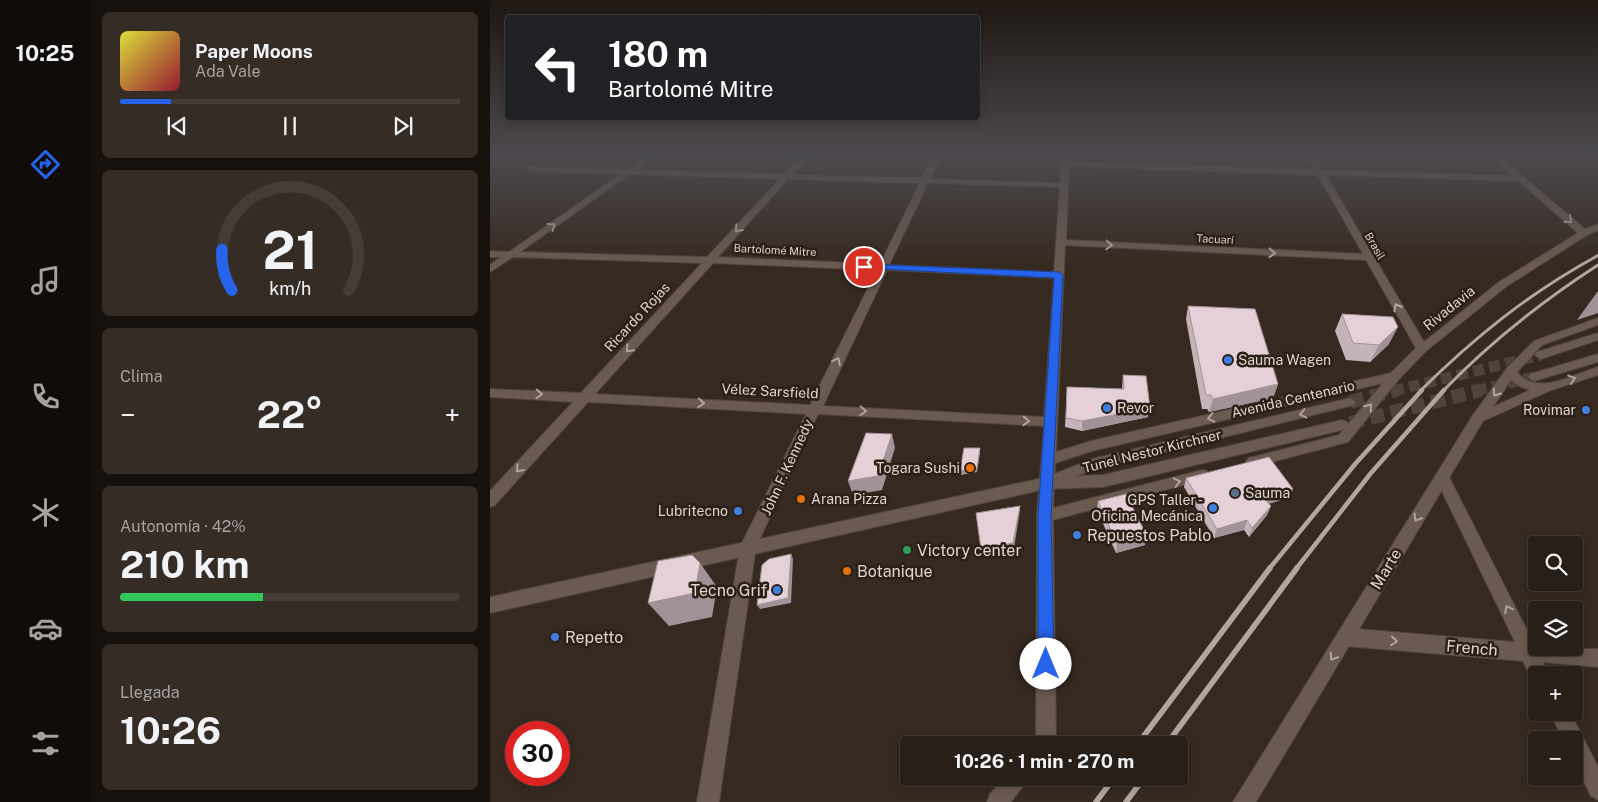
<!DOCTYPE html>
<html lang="es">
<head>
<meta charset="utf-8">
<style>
  body { margin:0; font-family:"Public Sans",sans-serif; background:#342c25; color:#f1f3f6; height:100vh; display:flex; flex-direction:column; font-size:19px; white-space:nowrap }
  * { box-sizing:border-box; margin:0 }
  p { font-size:16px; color:#a5a2a2 }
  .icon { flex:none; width:28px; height:28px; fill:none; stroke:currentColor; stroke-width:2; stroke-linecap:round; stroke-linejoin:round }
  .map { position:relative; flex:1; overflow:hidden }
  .panel { display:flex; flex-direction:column; gap:12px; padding:12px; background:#16110d; width:400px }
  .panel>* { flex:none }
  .banner { position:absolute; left:15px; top:15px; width:475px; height:105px; border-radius:5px; box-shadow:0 2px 8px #0003,0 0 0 1px #443d37; background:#202124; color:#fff; overflow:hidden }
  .fabs { position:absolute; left:1038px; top:536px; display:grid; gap:10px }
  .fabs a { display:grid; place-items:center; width:55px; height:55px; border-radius:5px; background:#281f18; box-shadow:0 2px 8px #0003,0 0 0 1px #443d37; font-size:25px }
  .speed { position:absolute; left:15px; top:721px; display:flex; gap:10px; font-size:25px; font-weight:700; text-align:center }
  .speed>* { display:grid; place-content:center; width:65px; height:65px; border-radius:50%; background:#281f18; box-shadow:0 2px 8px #0003,0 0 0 1px #443d37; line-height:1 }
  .speed .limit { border:8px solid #d22; background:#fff; color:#111 }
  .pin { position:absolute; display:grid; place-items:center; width:42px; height:42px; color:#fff; margin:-21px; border:2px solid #fff; border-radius:50%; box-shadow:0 1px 5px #0007 }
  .me { position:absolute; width:55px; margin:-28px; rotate:0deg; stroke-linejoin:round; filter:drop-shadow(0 0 4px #0008) }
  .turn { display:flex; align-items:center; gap:18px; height:105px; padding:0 20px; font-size:22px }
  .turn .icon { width:65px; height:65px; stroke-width:2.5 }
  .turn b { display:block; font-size:35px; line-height:42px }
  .big { font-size:38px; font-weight:700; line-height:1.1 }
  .panel .tile { flex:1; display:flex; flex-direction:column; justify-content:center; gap:8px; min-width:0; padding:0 18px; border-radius:8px; background:#342c25 }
  .panel .dial { align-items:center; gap:0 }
  .dial svg { height:130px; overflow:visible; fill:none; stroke:#443d37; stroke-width:7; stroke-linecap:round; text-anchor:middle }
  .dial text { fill:#f1f3f6; stroke:none }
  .song { display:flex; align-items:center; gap:15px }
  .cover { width:60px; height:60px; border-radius:8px; background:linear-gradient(135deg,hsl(60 70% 55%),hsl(350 70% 35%)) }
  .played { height:5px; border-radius:2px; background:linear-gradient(90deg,#2563eb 15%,#443d37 15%) }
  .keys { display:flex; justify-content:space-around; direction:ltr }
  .heat { display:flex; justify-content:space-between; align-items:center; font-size:28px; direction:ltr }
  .charge { height:8px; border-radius:4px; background:linear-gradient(90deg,#34c759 42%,#443d37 0) }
  .trip { position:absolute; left:410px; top:736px; width:288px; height:50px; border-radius:5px; background:#281f18; box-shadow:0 2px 8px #0003,0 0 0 1px #443d37; font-weight:700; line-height:50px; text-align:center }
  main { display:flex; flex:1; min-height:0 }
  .tab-bar { display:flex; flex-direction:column; width:90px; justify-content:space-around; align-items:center; background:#100c0a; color:#a5a2a2 }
  .tab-bar .icon { width:35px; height:35px }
  .tab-bar .current { color:#2563eb }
  .tab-bar b { font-size:22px; color:#f1f3f6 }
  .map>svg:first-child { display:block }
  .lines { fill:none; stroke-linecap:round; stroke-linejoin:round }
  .secondary-tunnel-far1 { stroke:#4f433a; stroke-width:11; stroke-dasharray:11 5.5; stroke-linecap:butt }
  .secondary-tunnel { stroke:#4f433a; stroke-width:14; stroke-dasharray:14 7; stroke-linecap:butt }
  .street-casing { stroke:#4f443c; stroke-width:2 }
  .secondary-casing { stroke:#4f443c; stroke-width:2 }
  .street { fill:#6a5a50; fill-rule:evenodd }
  .secondary { fill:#6a5a50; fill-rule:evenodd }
  .rail-far3 { stroke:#b0a69f; stroke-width:2.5 }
  .rail-far2 { stroke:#b0a69f; stroke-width:3 }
  .rail-far1 { stroke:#b0a69f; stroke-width:4.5 }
  .rail { stroke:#b0a69f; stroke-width:5.5 }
  .wall { fill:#c5b3ba }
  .shaded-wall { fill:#a09297 }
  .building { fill:#e5d0d8; stroke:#a09297 }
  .oneway { stroke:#b0a49c }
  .route { fill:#2563eb; stroke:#184099 }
  .shop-dot { fill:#3f7fe0; stroke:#2c1f16; stroke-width:2 }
  .food-dot { fill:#e8710a; stroke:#2c1f16; stroke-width:2 }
  .service-dot { fill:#5c6f8a; stroke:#2c1f16; stroke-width:2 }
  .leisure-dot { fill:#2e9e5b; stroke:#2c1f16; stroke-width:2 }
  .labels { text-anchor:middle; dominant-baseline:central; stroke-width:5; stroke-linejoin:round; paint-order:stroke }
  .far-street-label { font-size:11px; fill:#ded5cf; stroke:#2c1f16 }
  .street-label { font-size:14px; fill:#ded5cf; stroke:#2c1f16 }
  .poi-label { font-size:14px; fill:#ded5cf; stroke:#2c1f16; text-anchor:start }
  .near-poi-label { font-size:16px; fill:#ded5cf; stroke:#2c1f16; text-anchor:start }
  .near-street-label { font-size:16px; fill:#ded5cf; stroke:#2c1f16 }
</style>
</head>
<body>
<main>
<nav class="tab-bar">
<b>10:25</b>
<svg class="icon current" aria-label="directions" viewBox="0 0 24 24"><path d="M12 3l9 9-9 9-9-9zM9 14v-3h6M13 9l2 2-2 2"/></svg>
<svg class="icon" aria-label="music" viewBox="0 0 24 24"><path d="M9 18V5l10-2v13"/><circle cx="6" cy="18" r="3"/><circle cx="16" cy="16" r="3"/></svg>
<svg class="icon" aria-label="phone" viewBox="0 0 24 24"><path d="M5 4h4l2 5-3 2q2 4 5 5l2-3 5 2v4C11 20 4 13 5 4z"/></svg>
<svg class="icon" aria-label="climate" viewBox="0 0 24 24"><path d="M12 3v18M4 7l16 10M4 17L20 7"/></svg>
<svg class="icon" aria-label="car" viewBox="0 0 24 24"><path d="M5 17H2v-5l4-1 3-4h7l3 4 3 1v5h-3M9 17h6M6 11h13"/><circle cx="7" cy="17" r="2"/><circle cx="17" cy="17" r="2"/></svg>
<svg class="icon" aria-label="filters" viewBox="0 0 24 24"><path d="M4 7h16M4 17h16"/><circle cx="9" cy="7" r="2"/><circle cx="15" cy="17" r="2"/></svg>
</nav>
<section class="panel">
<div class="tile">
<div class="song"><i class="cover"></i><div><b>Paper Moons</b><p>Ada Vale</p></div></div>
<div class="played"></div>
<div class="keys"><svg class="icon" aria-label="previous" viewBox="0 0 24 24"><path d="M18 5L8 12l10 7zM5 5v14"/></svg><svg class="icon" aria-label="pause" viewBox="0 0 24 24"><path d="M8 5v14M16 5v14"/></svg><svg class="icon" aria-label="next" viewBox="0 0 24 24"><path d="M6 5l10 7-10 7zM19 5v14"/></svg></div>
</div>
<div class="tile dial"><svg viewBox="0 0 100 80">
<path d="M14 69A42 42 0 1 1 86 69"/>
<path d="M14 69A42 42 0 0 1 8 44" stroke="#2563eb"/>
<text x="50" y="56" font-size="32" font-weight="700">21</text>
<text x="50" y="72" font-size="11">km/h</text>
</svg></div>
<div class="tile"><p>Clima</p>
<div class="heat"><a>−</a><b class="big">22°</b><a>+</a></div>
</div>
<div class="tile"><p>Autonomía · 42%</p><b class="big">210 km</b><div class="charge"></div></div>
<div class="tile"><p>Llegada</p><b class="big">10:26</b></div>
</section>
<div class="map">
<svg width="1108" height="802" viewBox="0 0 1108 802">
  <rect width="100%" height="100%" fill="#362920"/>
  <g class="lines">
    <path class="secondary-tunnel-far1" d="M 903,391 L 1051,355
      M 986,391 L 1044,377"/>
    <path class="secondary-tunnel" d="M 860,402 L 908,390
      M 860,423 L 991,390"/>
    <g class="street-casing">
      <path id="street" d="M 159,154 L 168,154 L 146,170 L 294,174 L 313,154 L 321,154 L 302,175 L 432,178 L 444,154 L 452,154 L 440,179 L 570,183 L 572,154 L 580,154 L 579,162 L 825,170 L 816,154 L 824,154 L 833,170 L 1024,176 L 998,154 L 1006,154 L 1095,229 L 1108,224 L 1108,230 L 1097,235 L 1017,286 L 936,351 L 909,379 L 858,442 L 763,467 L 758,466 L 756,462 L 758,458 L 763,457 L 849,435 L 893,383 L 602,451 L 565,463 L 563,508 L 712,470 L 717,471 L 719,475 L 717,479 L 712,480 L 563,520 L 566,738 L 563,745 L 541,745 L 546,735 L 547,516 L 554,426 L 328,414 L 266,547 L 229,802 L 207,802 L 250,547 L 316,414 L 98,402 L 5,505 L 0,507 L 0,491 L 83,402 L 0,397 L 0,389 L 91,393 L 212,263 L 23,257 L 0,272 L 0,265 L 11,257 L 0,257 L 0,251 L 19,252 L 131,174 L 41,171 L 37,169 L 38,167 L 137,170 ZM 579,166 L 828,175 L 873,254 L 576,240 ZM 140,174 L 290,179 L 217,257 L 30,252 ZM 836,175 L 1029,181 L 1088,233 L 1009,282 L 934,342 ZM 298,179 L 430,183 L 390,264 L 228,257 ZM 438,183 L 570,187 L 564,272 L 399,265 ZM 575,245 L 876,260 L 926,348 L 901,373 L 601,441 L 566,452 ZM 223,263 L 387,270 L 320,405 L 105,394 ZM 397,270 L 564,278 L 554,417 L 333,406 Z
        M 952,472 L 957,473 L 959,477 L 1044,644 L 1046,644 L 1046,648 L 1108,649 L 1108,667 L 1053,662 L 1059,675 L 1046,675 L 1046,683 L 1043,682 L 1033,661 L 855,646 L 849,643 L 846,637 L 849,631 L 855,628 L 1025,642 L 945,477 L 947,473 Z
        M 1060,712 L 1080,712 L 1108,767 L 1108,800 L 1101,796 L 1084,762 L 1084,740 L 1073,740 Z
        M 514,778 L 537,778 L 534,785 L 521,802 L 497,802 L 500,794 Z"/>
    </g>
    <g class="secondary-casing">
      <path id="secondary" d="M 1108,318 L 1108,325 L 1052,345 L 1027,372 C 1047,397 1084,374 1108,367 L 1108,375 L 1059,391 L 993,421 L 766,802 L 743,802 L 983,415 L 1017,368 L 1044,341 ZM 1021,380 L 1031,387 L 1040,390 L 1003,407 Z
        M 1108,333 L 1108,340 L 1051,359 L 1045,355 L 1047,352 Z
        M 1108,354 L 1108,362 L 1044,381 L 1038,377 L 1040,374 Z
        M 860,398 L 866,402 L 864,405 L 605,469 L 586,476 L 613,475 L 852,420 L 857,422 L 859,425 L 857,428 L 852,430 L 613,487 L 556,489 L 0,613 L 0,597 L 557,477 L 602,459 Z"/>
    </g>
    <use href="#street" class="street"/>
    <use href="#secondary" class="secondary"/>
    <path class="rail-far3" d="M 1105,257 L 1108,255"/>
    <path class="rail-far2" d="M 930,391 C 986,336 1038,294 1107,256
      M 953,391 C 1000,342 1051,302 1108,265"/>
    <path class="rail-far1" d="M 779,569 L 866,463 L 932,390
      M 806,569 L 881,473 L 954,390"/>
    <path class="rail" d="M 647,745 L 780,568
      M 676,745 L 807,568
      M 606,802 L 624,778
      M 636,802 L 654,778"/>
  </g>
  <path class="wall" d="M 698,306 L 788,384 L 783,398 L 719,412 L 717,409 L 712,409 L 696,319 Z
    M 852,314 L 899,344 L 880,362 L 856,360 L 845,331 Z
    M 633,375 L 658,417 L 592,431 L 575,427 L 577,387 L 632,389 Z
    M 696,478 L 803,489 L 798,498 L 778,504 L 781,506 L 777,515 L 759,537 L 754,530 L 724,538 L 694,487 Z
    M 608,501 L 657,536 L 655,545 L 626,553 L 607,510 Z"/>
  <path class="shaded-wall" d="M 1108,291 L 1108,313 L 1087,320 Z
    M 908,327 L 899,344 L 880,362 L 889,345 Z
    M 788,384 L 783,398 L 719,412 L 723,399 Z
    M 660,408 L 658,417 L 592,431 L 592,421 Z
    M 402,434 L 405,448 L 392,490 L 363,495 L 358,481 Z
    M 490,448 L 490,453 L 487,472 L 471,475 L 470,471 Z
    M 803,489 L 798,498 L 769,506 L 773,497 Z
    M 530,506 L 530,510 L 524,548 L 492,554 L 491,549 Z
    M 781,506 L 777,515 L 759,537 L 762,528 Z
    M 757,520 L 754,530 L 724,538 L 727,529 Z
    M 657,536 L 655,545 L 626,553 L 627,544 Z
    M 301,554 L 303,559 L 301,603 L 270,609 L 267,605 Z
    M 210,563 L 227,587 L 222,617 L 179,626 L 158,603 Z"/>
  <path class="building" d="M 698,306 L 765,309 L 788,384 L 723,399 L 721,395 L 716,395 Z
    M 852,314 L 903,317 L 908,327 L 889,345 L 863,343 Z
    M 633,375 L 656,376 L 660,408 L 592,421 L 576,418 L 577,387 L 634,389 Z
    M 376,433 L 402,434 L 388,476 L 358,481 Z
    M 474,448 L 490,448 L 487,468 L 470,471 Z
    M 779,457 L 803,489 L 773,497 L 781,506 L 762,528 L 757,520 L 727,529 L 696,478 Z
    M 636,494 L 657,536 L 627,544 L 608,501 Z
    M 530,506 L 523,543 L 491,549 L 486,513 Z
    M 301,554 L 298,598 L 267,605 L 272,565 L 279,559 Z
    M 202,555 L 210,563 L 205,593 L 158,603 L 168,561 Z"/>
  <defs><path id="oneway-chevron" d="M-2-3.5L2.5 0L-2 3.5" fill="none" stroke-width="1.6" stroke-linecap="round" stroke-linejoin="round" transform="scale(1.25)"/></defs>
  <g class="oneway">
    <use href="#oneway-chevron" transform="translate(1079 220) rotate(41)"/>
    <use href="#oneway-chevron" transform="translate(62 226) rotate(-36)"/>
    <use href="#oneway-chevron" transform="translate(248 229) rotate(132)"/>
    <use href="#oneway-chevron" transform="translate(619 245) rotate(3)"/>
    <use href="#oneway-chevron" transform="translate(782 253) rotate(3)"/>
    <use href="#oneway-chevron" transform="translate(907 307) rotate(-120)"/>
    <use href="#oneway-chevron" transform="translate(139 349) rotate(133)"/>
    <use href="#oneway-chevron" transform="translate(347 361) rotate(-64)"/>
    <use href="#oneway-chevron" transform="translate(1082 379) rotate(-18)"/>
    <use href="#oneway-chevron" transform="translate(1006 393) rotate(125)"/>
    <use href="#oneway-chevron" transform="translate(49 394) rotate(2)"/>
    <use href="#oneway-chevron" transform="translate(211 403) rotate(3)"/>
    <use href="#oneway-chevron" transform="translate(879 407) rotate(-51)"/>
    <use href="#oneway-chevron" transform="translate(373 411) rotate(3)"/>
    <use href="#oneway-chevron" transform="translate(813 414) rotate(167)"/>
    <use href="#oneway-chevron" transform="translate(721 418) rotate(167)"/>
    <use href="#oneway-chevron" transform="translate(536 421) rotate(3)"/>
    <use href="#oneway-chevron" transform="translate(29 469) rotate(132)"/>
    <use href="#oneway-chevron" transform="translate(687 482) rotate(-14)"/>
    <use href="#oneway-chevron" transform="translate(927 518) rotate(121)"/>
    <use href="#oneway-chevron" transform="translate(1018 609) rotate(-116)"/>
    <use href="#oneway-chevron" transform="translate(904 641) rotate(5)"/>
    <use href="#oneway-chevron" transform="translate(843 657) rotate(122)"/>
  </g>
  <linearGradient id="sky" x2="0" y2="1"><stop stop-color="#1e1712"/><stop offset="0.58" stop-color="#4c494e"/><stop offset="1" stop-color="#4c494e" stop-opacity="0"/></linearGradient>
  <rect width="1108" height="266" fill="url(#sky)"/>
  <path class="route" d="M 374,264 L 569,272 L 573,275 L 561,516 L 564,664 L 562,670 L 556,672 L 550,670 L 548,664 L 548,516 L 564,278 L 370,268 L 369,267 Z"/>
  <g class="shop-dot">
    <circle cx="738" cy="360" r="5"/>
    <circle cx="617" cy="408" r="5"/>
    <circle cx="1096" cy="410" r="5"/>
    <circle cx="723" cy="508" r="5"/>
    <circle cx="248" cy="511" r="5"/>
    <circle cx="587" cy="535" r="5"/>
    <circle cx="287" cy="590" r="5"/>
    <circle cx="65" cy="637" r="5"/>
  </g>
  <g class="food-dot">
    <circle cx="480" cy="468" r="5"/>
    <circle cx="311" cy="499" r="5"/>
    <circle cx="357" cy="571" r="5"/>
  </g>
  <circle class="service-dot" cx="745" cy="493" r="5"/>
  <circle class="leisure-dot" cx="417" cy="550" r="5"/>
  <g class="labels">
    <g class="far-street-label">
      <text transform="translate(725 239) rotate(3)">Tacuarí</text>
      <text transform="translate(885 246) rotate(60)">Brasil</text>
      <text transform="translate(285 250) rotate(3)">Bartolomé Mitre</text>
    </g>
    <g class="street-label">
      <text transform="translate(959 308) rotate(-39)">Rivadavia</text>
      <text transform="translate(147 317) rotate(-47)">Ricardo Rojas</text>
      <text transform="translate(280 391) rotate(3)">Vélez Sarsfield</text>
      <text transform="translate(803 399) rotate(-13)">Avenida Centenario</text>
      <text transform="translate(662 451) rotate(-14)">Tunel Nestor Kirchner</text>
      <text transform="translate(297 467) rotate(-65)">John F. Kennedy</text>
    </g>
    <g class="poi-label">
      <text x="748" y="360">Sauma Wagen</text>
      <text x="627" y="408">Revor</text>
      <text x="1086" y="410" text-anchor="end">Rovimar</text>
      <text x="470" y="468" text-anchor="end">Togara Sushi</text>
      <text x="755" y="493">Sauma</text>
      <text x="321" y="499">Arana Pizza</text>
      <text x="713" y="500" text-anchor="end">GPS Taller -<tspan x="713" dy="16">Oficina Mecánica</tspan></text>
      <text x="238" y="511" text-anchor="end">Lubritecno</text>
    </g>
    <g class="near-poi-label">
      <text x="597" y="535">Repuestos Pablo</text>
      <text x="427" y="550">Victory center</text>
      <text x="367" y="571">Botanique</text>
      <text x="277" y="590" text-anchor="end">Tecno Grif</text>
      <text x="75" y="637">Repetto</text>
    </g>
    <g class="near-street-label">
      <text transform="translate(896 569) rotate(-59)">Marte</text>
      <text transform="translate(982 648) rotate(5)">French</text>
    </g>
  </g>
</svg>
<div class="fabs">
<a><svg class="icon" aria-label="search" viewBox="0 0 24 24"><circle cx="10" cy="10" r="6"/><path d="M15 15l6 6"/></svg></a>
<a><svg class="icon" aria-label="layers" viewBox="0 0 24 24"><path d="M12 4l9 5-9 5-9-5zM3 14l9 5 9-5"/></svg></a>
<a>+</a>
<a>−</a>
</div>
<div class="speed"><div class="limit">30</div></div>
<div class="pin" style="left:374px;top:267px;background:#d93025"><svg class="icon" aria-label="arrive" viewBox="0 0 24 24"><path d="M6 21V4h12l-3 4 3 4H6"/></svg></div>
<svg class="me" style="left:556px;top:664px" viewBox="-20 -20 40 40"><circle r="19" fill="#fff"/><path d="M0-13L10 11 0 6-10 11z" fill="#2563eb"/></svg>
<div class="trip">10:26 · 1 min · 270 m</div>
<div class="banner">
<div class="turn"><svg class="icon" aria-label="left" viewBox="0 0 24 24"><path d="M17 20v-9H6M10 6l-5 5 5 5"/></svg><div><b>180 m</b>Bartolomé Mitre</div></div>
</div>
</div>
</main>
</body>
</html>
